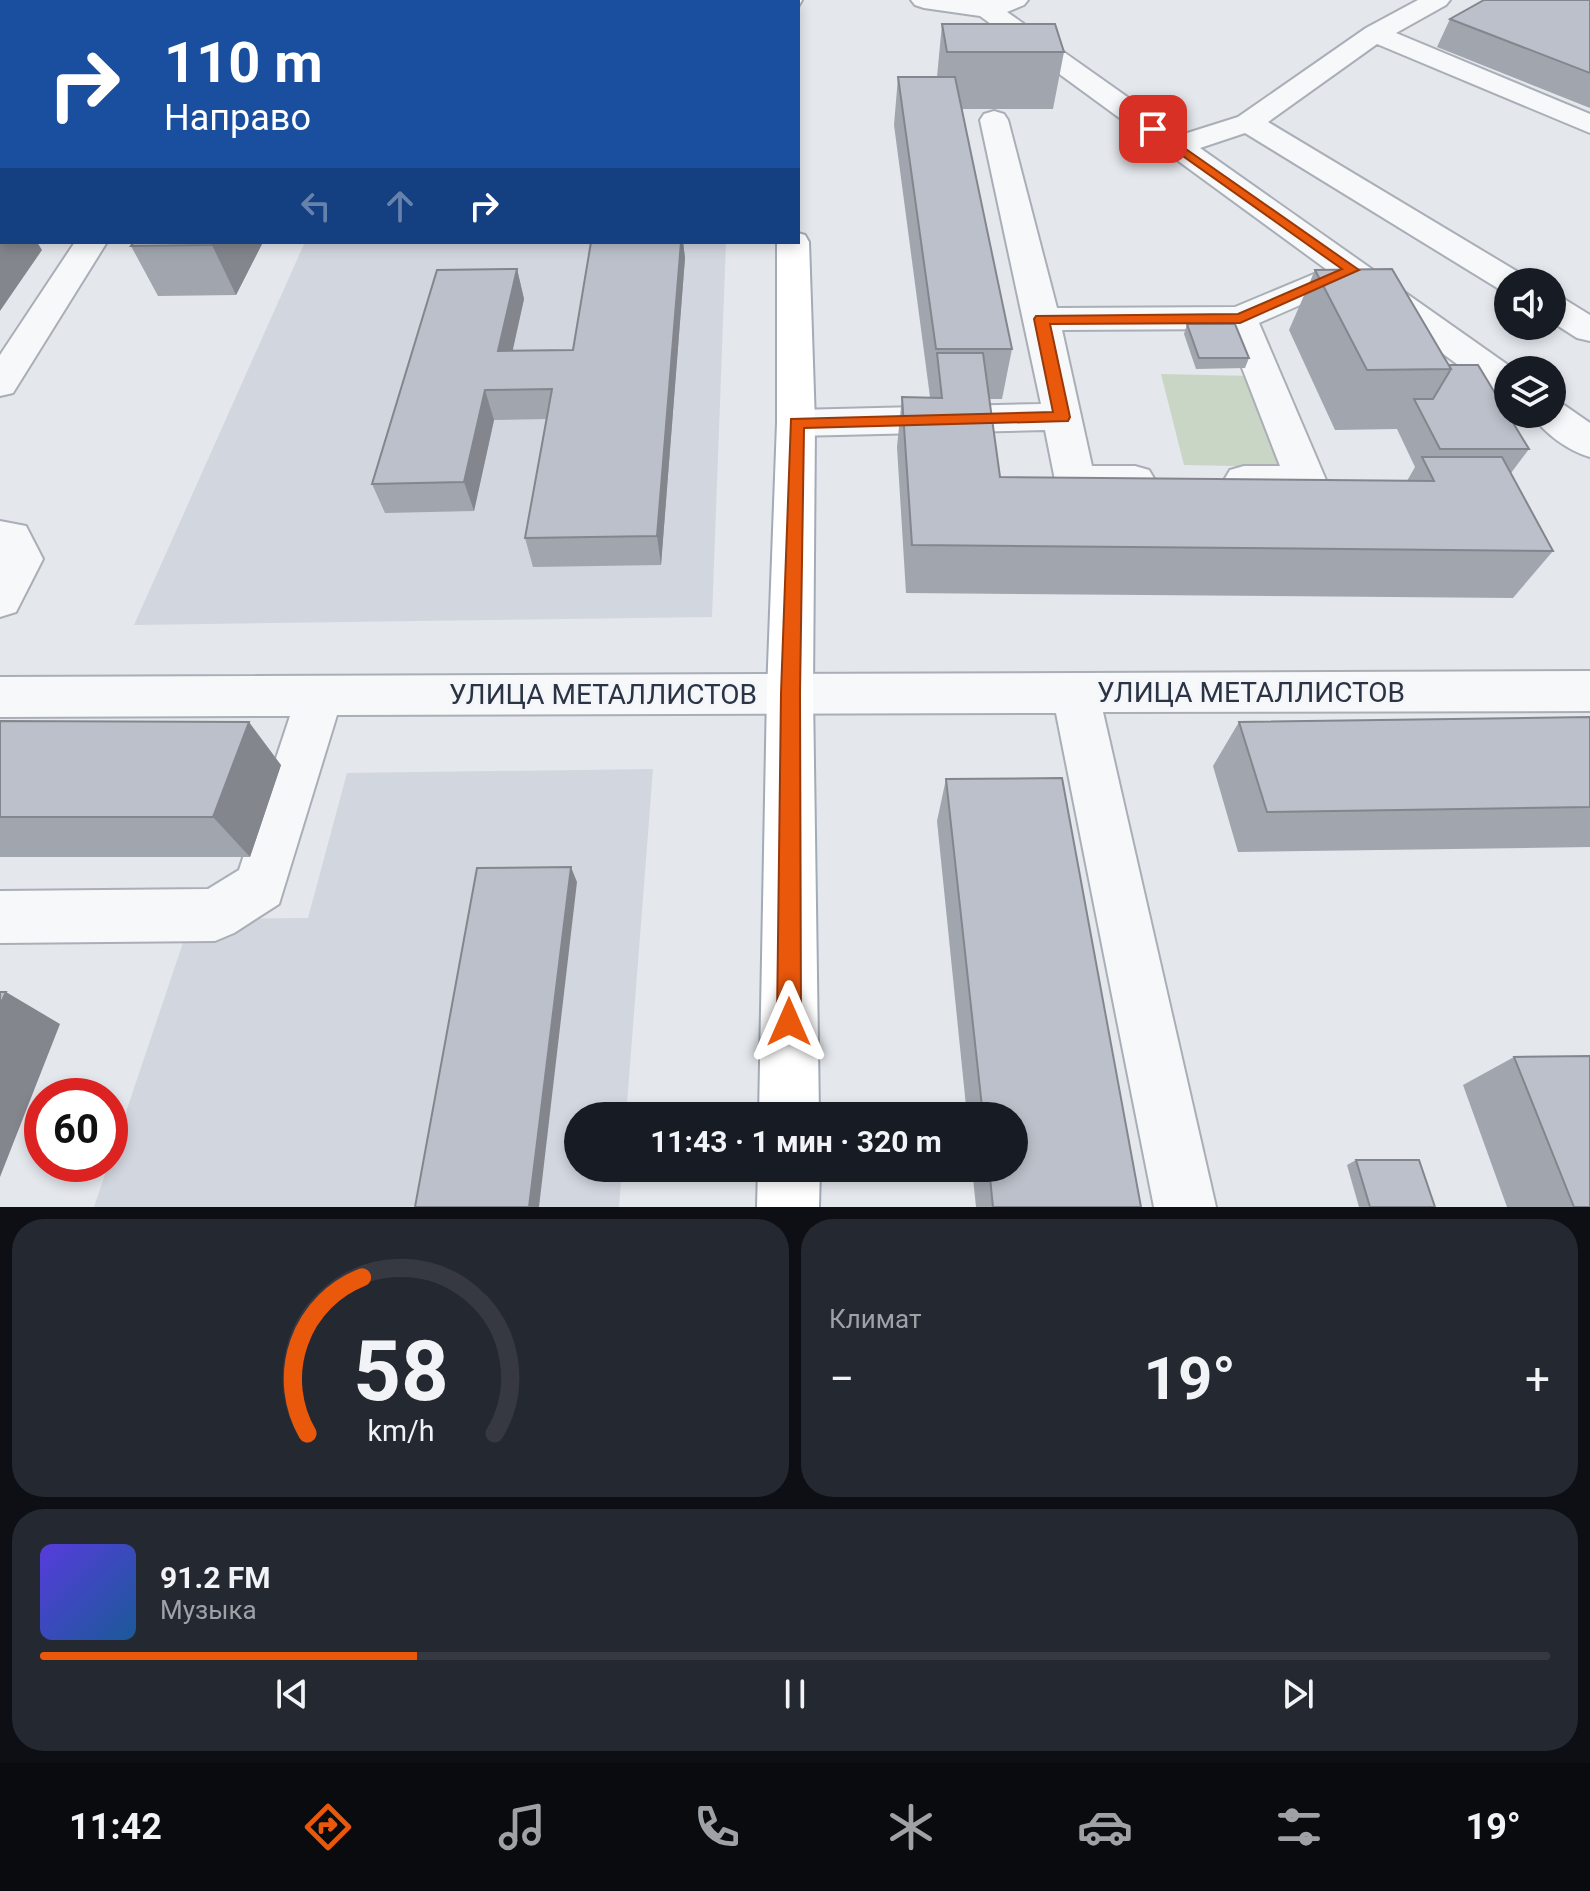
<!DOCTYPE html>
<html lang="ru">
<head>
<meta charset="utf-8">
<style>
  body { margin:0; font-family:Roboto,sans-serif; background:#242831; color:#f1f3f6; height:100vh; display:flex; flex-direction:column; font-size:30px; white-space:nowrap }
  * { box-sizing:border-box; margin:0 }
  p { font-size:26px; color:#9ea1a6 }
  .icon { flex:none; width:44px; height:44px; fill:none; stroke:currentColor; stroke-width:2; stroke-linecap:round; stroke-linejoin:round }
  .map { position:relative; height:1207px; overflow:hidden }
  .sheet { display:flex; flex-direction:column; gap:12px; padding:12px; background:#0d0f14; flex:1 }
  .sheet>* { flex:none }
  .hud { position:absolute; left:0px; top:0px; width:800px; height:244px; box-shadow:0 4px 12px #0003; background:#1a4fa0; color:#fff; overflow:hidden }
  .controls { position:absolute; left:1494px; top:268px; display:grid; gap:16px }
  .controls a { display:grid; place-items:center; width:72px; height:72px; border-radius:50%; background:#171b24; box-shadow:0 4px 12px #0003; font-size:40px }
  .speed { position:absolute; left:24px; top:1078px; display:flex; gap:16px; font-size:40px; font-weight:700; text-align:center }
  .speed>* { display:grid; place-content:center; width:104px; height:104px; border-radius:50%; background:#171b24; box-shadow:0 4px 12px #0003; line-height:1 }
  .speed .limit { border:12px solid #d22; background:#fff; color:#111 }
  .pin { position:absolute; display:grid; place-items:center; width:68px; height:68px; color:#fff; margin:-34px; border-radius:16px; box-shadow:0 4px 12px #0006 }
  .me { position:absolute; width:88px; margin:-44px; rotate:0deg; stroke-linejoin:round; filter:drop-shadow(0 0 6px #0008) }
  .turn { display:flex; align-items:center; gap:28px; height:168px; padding:0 32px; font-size:36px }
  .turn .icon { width:104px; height:104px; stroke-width:2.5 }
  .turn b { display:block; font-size:56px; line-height:68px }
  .lanes { display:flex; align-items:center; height:76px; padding:0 32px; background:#0003; justify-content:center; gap:40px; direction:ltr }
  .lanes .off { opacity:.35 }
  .big { font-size:60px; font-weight:700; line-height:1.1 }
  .sheet .card { flex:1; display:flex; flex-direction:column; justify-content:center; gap:12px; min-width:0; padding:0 28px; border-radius:32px; background:#242831 }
  .sheet .dial { align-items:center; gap:0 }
  .dial svg { height:208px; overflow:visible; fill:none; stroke:#363941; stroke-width:7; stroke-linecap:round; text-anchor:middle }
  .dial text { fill:#f1f3f6; stroke:none }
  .song { display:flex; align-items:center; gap:24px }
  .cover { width:96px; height:96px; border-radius:12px; background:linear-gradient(135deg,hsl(250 70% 55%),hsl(210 70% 35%)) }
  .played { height:8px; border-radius:4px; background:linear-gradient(90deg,#ea580c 25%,#363941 25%) }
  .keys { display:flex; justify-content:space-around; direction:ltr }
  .heat { display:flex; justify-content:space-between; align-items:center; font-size:44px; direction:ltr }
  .sheet .tiles { flex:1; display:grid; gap:12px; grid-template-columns:1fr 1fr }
  .card:last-child { grid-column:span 2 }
  .trip { position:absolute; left:564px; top:1102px; width:464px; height:80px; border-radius:40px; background:#171b24; box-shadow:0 4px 12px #0003; font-weight:700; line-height:80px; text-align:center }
  .tabs { display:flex; height:128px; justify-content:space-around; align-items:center; background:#090b0e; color:#9ea1a6 }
  .tabs .icon { width:56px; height:56px }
  .tabs .active { color:#ea580c }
  .tabs b { font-size:36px; color:#f1f3f6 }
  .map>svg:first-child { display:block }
  .built { fill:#d2d6de }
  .green { fill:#c9d6c5 }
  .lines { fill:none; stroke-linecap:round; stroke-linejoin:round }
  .minor-casing { stroke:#a9aeb7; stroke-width:4 }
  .major-casing { stroke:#a3abb8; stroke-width:4 }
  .minor { fill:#f7f8fa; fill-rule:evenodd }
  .major { fill:#fff; fill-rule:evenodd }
  .wall { fill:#a1a5ae }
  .shaded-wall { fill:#83868d }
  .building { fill:#bbc0ca; stroke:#83868d; stroke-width:2 }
  .route { fill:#ea580c; stroke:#983908; stroke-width:2 }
  .labels { text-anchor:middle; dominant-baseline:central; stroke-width:6; stroke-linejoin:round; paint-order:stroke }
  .street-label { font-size:28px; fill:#2b3445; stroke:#f4f6f9 }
</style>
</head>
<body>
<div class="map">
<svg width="1590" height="1207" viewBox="0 0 1590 1207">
  <rect width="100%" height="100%" fill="#e4e7ec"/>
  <path class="built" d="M 305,242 L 726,242 L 712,617 L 134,625 Z
    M 653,769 L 626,1116 L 578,1116 L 578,1168 L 622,1168 L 619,1207 L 94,1207 L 191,919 L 308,918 L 347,773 Z"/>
  <path class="green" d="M 1161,374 L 1253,376 L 1283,467 L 1184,465 Z"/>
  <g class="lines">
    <g class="minor-casing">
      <path id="minor" d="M 609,0 L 635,0 L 635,2 L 609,2 Z
        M 911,0 L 1028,0 L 1024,5 L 1007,12 L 1181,135 L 1238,117 L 1366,28 L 1418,0 L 1450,0 L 1446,5 L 1396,33 L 1590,114 L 1590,133 L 1377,44 L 1268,122 L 1523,275 L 1528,282 L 1508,282 L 1508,292 L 1499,289 L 1245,133 L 1200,148 L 1515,370 L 1508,370 L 1508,395 L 1495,392 L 1348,284 L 1259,323 L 1326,480 L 1320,490 C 1294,498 1256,498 1230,490 L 1224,480 L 1230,470 L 1244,466 L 1280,466 L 1227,329 L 1062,330 L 1092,466 L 1135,466 L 1149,470 L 1155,480 L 1149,490 C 1123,498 1087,498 1061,490 L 1055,480 L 1045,430 L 796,436 L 782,432 L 777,423 L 782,414 L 796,410 L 1041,404 L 980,120 L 984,114 L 994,111 L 1004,114 L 1008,120 L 1057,308 L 1235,307 L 1326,269 L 980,16 L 924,8 L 915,5 Z
        M 75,242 L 107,242 L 13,393 L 0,396 L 0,355 Z
        M 1552,296 L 1564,299 L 1590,315 L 1590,341 L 1577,338 L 1552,322 Z
        M 1552,401 L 1564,405 L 1590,423 L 1590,457 C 1569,451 1543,433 1532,414 L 1552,414 Z
        M 0,521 L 26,526 L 43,559 L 16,612 L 0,617 Z
        M 1590,671 L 1590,711 L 1103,712 L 1216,1207 L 1154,1207 L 1056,713 L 337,715 L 279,904 L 234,933 L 215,941 L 0,943 L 0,891 L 208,889 L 239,870 L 290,716 L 0,717 L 0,677 Z"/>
    </g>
    <g class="major-casing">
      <path id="major" d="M 57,0 L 83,0 L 55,2 Z
        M 110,0 L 136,0 L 108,2 Z
        M 776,0 L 802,0 L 798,7 L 798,2 Z
        M 0,67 L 2,67 L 0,86 Z
        M 2,135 L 2,154 L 0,155 L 0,136 Z
        M 798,233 L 805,235 L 809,242 L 815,423 L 813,693 L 819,1116 L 759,1116 L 767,693 L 777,423 L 777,242 L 798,242 Z
        M 758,1168 L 820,1168 L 819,1207 L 757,1207 Z"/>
    </g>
    <use href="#minor" class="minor"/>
    <use href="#major" class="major"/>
  </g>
  <path class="wall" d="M 1590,0 L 1590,108 L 1437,47 L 1450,19 Z
    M 942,24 L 1064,52 L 1053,109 L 962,109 L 1012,349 L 1002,399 L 989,399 L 1000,477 L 1407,481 L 1415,467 L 1397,429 L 1335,430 L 1289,330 L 1315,270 L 1449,365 L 1529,449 L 1511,473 L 1553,551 L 1513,598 L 906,593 L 897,447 L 902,397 L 930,397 L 894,125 L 898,77 L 937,77 Z
    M 263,242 L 236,295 L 158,296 L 131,246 Z
    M 591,242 L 683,242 L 685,258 L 661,565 L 533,567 L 525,538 L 546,419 L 494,420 L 474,511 L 385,513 L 372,484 L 517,269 L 524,299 L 512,351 L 573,350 Z
    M 1187,324 L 1249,358 L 1245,368 L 1196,369 L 1184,334 Z
    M 1590,717 L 1590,847 L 1238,852 L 1213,766 L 1239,722 Z
    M 0,721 L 281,765 L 250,857 L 0,857 Z
    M 946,779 L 1141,1207 L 976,1207 L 972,1168 L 1014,1168 L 1014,1116 L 967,1116 L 937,821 Z
    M 1514,1057 L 1590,1207 L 1507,1207 L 1463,1085 Z
    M 1356,1160 L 1435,1207 L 1359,1207 L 1347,1165 Z"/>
  <path class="shaded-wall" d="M 348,0 L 386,0 L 385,2 L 347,2 Z
    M 2,212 L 2,242 L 37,242 L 42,250 L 0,311 L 0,215 Z
    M 214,242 L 263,242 L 236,295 L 212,245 Z
    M 681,242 L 683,242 L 685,258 L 661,565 L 657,536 Z
    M 517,269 L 524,299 L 506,381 L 498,351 Z
    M 485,390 L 494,420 L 474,511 L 464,482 Z
    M 249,722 L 281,765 L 250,857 L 213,817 Z
    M 571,867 L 577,882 L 539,1207 L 529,1207 Z
    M 6,992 L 60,1024 L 0,1177 L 0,1005 Z"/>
  <path class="building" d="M 139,0 L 201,0 L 199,2 L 137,2 Z
    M 286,0 L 348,0 L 347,2 L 285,2 Z
    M 478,0 L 530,0 L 529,2 L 477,2 Z
    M 671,0 L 719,0 L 719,2 L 671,2 Z
    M 1484,0 L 1590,0 L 1590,73 L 1450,19 Z
    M 942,24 L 1055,24 L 1064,52 L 947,52 Z
    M 898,77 L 955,77 L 1012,349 L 936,349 Z
    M 0,201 L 2,201 L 2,212 L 0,215 Z
    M 134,242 L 214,242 L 212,245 L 131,246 Z
    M 591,242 L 681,242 L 657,536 L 525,538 L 552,389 L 485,390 L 464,482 L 372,484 L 437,270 L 517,269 L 498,351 L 573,350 Z
    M 1392,269 L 1451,369 L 1367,370 L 1315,270 Z
    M 1187,324 L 1235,324 L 1249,358 L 1199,358 Z
    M 937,353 L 983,353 L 1000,477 L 1434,481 L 1422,457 L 1502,457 L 1553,551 L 912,545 L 902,397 L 942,398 Z
    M 1449,365 L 1478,365 L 1529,449 L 1440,449 L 1414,399 L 1433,399 L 1451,369 Z
    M 1590,717 L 1590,807 L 1267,812 L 1239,722 Z
    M 0,721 L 249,722 L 213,817 L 0,817 Z
    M 1062,778 L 1141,1207 L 993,1207 L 989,1168 L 1014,1168 L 1014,1116 L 983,1116 L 946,779 Z
    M 571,867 L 529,1207 L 415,1207 L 477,868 Z
    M 0,992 L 6,992 L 0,1005 Z
    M 1590,1056 L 1590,1207 L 1574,1207 L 1514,1057 Z
    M 1356,1160 L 1419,1160 L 1435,1207 L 1370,1207 Z"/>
  <path class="route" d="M 1153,126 L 1359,270 L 1240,323 L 1050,324 L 1070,417 L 1068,421 L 804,428 L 800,693 L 801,1022 L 797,1030 L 789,1034 L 781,1030 L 777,1022 L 781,693 L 791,419 L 1053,412 L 1034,319 L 1036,316 L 1238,314 L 1342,269 L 1149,132 L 1147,129 Z"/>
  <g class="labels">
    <g class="street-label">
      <text x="1251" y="692">УЛИЦА МЕТАЛЛИСТОВ</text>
      <text x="603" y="694">УЛИЦА МЕТАЛЛИСТОВ</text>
    </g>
  </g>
</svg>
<div class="controls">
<a><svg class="icon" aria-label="sound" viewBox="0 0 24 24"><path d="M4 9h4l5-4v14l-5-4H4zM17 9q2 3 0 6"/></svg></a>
<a><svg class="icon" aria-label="layers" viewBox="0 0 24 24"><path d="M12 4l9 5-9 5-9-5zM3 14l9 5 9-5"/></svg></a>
</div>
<div class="speed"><div class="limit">60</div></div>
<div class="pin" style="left:1153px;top:129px;background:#d93025"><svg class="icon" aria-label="arrive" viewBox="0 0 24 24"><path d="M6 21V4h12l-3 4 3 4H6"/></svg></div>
<svg class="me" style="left:789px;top:1022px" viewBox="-20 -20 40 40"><path d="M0-17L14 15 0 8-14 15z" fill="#ea580c" stroke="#fff" stroke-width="4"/></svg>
<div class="trip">11:43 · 1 мин · 320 m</div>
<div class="hud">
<div class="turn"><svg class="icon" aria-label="right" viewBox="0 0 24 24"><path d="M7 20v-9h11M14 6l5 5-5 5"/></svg><div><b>110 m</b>Направо</div></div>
<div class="lanes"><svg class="icon off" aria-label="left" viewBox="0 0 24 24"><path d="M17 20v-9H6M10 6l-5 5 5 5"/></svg><svg class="icon off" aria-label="ahead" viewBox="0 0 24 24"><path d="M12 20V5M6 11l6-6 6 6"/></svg><svg class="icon" aria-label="right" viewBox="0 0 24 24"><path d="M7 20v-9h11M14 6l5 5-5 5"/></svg></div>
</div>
</div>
<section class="sheet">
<div class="tiles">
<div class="card dial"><svg viewBox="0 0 100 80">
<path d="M14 69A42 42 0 1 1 86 69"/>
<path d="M14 69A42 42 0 0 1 35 9" stroke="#ea580c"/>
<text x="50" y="56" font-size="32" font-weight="700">58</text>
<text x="50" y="72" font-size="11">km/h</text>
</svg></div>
<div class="card"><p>Климат</p>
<div class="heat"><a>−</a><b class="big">19°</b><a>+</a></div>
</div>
<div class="card">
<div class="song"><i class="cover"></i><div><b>91.2 FM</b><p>Музыка</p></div></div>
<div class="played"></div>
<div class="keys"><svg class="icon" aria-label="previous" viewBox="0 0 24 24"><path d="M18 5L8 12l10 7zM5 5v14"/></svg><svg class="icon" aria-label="pause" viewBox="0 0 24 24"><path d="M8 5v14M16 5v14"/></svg><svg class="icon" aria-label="next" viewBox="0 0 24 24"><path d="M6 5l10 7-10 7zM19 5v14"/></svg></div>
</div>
</div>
</section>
<nav class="tabs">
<b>11:42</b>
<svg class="icon active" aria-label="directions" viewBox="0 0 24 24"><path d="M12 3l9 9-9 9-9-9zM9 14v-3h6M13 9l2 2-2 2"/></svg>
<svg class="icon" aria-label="music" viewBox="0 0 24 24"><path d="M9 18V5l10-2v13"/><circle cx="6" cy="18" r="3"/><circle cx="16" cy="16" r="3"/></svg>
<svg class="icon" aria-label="phone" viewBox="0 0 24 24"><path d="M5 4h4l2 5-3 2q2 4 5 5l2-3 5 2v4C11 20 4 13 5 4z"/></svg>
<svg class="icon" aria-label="climate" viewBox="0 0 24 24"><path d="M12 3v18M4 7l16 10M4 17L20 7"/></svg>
<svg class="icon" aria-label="car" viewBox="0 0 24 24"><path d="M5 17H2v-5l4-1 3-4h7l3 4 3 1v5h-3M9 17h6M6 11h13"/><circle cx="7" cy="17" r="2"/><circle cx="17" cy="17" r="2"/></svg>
<svg class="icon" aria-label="filters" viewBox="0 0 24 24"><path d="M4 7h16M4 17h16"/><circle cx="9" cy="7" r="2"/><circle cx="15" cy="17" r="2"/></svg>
<b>19°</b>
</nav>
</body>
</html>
